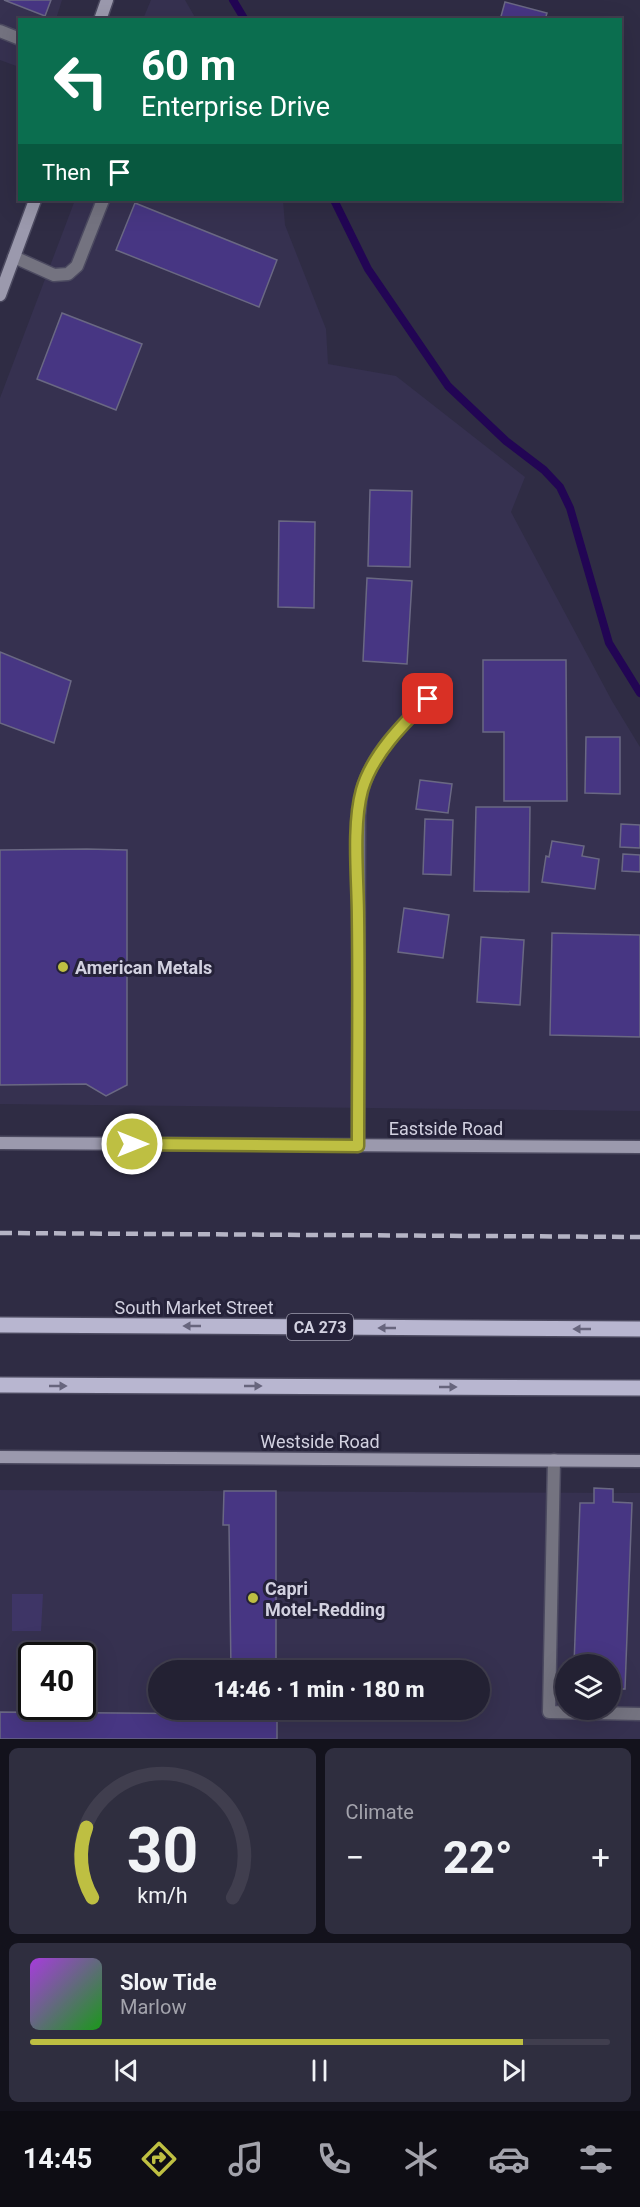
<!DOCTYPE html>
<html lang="en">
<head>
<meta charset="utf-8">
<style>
  body { margin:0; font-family:Roboto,sans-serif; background:#2f2e3f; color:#f1f3f6; height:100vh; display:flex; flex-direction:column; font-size:22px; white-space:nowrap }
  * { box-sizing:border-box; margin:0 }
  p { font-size:20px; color:#a3a3ac }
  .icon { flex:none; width:33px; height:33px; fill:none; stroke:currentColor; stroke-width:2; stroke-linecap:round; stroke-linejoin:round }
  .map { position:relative; height:1739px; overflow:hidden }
  .details { display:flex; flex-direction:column; gap:9px; padding:9px; background:#13121c; flex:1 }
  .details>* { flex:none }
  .guide { position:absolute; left:18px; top:18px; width:604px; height:183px; border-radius:0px; box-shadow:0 6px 24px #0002,0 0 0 2px #403e4e; background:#0b6e4f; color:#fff; overflow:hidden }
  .tools { position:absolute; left:555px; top:1654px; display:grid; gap:12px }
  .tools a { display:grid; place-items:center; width:66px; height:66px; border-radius:50%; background:#232133; box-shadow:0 6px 24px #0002,0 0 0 2px #403e4e; font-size:30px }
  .speed { position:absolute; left:18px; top:1642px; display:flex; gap:12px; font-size:30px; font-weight:700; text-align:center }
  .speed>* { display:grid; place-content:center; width:78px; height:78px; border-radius:50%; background:#232133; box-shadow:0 6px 24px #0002,0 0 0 2px #403e4e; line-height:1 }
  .speed .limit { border:3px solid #111; border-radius:9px; background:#fff; color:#111 }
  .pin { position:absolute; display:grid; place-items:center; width:51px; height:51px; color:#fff; margin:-26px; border-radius:12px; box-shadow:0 3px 9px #0006 }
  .me { position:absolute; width:66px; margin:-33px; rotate:90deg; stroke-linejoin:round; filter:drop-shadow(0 0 4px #0008) }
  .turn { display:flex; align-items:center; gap:21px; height:126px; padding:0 24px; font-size:27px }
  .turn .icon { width:78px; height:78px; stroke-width:2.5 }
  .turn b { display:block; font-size:42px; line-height:51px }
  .then { display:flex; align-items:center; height:57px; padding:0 24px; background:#0003; gap:12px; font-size:22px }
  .big { font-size:45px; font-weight:800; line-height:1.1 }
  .details .widget { flex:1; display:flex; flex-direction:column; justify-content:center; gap:9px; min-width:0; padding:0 21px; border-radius:9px; background:#2f2e3f }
  .details .dial { align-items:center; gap:0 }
  .dial svg { height:156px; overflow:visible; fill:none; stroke:#403e4e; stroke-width:7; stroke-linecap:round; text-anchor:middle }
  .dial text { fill:#f1f3f6; stroke:none }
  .song { display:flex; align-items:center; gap:18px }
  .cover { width:72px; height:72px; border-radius:9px; background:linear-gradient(135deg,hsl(280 70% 55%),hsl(120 70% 35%)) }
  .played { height:6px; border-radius:3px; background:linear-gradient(90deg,#bebf42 85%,#403e4e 85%) }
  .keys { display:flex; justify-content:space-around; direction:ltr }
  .heat { display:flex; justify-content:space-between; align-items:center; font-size:33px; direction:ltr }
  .details .tiles { flex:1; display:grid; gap:9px; grid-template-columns:1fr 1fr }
  .widget:last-child { grid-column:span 2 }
  .trip { position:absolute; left:148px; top:1660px; width:342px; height:60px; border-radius:30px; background:#232133; box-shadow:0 6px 24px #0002,0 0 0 2px #403e4e; font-weight:800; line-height:60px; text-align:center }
  .menu { display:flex; height:96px; justify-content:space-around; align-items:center; background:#0e0d14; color:#a3a3ac }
  .menu .icon { width:42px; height:42px }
  .menu .current { color:#bebf42 }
  .menu b { font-size:27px; color:#f1f3f6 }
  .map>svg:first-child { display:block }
  .built { fill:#363150; fill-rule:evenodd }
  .green { fill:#3e3566 }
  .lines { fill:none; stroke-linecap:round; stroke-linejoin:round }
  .stream { stroke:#220554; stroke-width:8 }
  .building { fill:#473683; stroke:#6a6883; stroke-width:1.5 }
  .lane-casing { stroke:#4c4a60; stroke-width:15 }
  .street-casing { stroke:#4c4a60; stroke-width:15 }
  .secondary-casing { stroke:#4c4a60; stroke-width:15 }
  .primary-casing { stroke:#4c4a60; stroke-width:18 }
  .lane { stroke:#747380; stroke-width:12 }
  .street { stroke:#747380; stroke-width:12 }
  .secondary { stroke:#9b99ad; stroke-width:12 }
  .primary { stroke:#b8b6d0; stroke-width:15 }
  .rail { stroke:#b5b4c5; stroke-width:4.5; stroke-dasharray:12 6; stroke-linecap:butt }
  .oneway { fill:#67657d }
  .route-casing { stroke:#7c7c2b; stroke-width:15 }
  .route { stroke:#bebf42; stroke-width:10 }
  .poi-dot { fill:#bebf42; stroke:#252239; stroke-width:2 }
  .labels { text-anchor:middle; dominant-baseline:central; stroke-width:6; stroke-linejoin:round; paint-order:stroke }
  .shield { fill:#252239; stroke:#9e9cae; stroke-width:1.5 }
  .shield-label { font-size:16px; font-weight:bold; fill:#d2d1e0 }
  .poi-label { font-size:18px; font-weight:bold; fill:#d2d1e0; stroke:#252239; text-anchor:start }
  .street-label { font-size:18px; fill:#d2d1e0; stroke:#252239 }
</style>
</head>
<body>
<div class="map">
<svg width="640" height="1739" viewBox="0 0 640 1739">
  <rect width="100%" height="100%" fill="#2f2c44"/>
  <path class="built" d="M 0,0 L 62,0 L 56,19 L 20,20 L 19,67 L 0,60 Z
    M 151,0 L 185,0 L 196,19 L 143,19 Z
    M 75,200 L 283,200 L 285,225 L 326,329 L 328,364 L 396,376 L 525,477 L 511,512 L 612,701 L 640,747 L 640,1111 L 0,1104 L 0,398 Z
    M 0,1490 L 640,1493 L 640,1739 L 0,1739 ZM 32,1656 L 82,1656 L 82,1707 L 32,1707 ZM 566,1665 L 610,1665 L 610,1710 L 566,1710 ZM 159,1671 L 480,1671 L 480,1710 L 159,1710 Z"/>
  <path class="green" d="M 12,1594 L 43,1594 L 41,1631 L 12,1631 Z"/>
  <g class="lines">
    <path class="stream" d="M 233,0 L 245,20
      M 334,200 L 368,269 L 448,386 L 506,441 L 544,470 L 560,487 L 570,508 L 609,643 L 640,693"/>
  </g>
  <path class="building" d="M 4,0 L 51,0 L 45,16 Z
    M 505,2 L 547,13 L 545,20 L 500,20 Z
    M 135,203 L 277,260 L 259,307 L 116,250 Z
    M 62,313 L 142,344 L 116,410 L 37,379 Z
    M 370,490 L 412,491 L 410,567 L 368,566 Z
    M 279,521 L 315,522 L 314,608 L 278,607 Z
    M 367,578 L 412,581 L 407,664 L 363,661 Z
    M 0,652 L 71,681 L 54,743 L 0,723 Z
    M 483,660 L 566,660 L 567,801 L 504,801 L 504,732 L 483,732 Z
    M 586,737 L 620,737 L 620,794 L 585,793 Z
    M 420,780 L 452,784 L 448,813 L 416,809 Z
    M 476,807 L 530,807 L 529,892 L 474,891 Z
    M 425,819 L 453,820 L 451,875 L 423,874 Z
    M 621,824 L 640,825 L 640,848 L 620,847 Z
    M 552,841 L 584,846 L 582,856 L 599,859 L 595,889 L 542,882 L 546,856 L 549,857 Z
    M 87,849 L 127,850 L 127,1085 L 106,1096 L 86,1084 L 0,1085 L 0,850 Z
    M 623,854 L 640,855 L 640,872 L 622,871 Z
    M 404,908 L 449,915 L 443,958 L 398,952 Z
    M 552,933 L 640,935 L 640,1037 L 550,1035 Z
    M 481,937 L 524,940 L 520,1005 L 477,1002 Z
    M 594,1488 L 613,1489 L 613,1502 L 632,1503 L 625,1689 L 613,1689 L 612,1705 L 610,1705 L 610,1665 L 574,1665 L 580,1503 L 594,1503 Z
    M 224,1491 L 276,1491 L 276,1671 L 231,1671 L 229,1525 L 223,1525 Z
    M 231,1710 L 277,1710 L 277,1739 L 0,1739 L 0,1712 L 231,1714 Z"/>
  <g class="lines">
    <g class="lane-casing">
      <path id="lane" d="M 14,257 L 54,275 L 68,274 L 77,266 L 103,200
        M 554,1460 L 549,1712 L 640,1714"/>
    </g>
    <g class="street-casing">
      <path id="street" d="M 0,31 L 20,39
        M 358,1146 L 359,815 C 360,807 360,799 362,791 C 371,755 403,724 428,699"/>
    </g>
    <g class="secondary-casing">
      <path id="secondary" d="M 100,20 L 107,0
        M 0,295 L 35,200
        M 0,1143 L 640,1147
        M 0,1457 L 640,1461"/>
    </g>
    <g class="primary-casing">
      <path id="primary" d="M 0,1325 L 640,1329
        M 0,1385 L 640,1388"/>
    </g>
    <use href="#lane" class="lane"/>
    <use href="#street" class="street"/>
    <use href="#secondary" class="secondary"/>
    <use href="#primary" class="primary"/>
    <path class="rail" d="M 0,1233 L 640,1237"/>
  </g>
  <defs><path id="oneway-solid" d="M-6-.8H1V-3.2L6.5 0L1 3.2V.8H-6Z" transform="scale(1.5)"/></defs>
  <g class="oneway">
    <use href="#oneway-solid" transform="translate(192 1326) rotate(-180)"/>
    <use href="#oneway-solid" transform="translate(387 1328) rotate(-180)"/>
    <use href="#oneway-solid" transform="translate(582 1329) rotate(-180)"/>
    <use href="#oneway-solid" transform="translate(58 1386)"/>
    <use href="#oneway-solid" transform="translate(253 1386)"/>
    <use href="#oneway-solid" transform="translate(448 1387)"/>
  </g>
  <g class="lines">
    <g class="route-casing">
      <path id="route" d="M 132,1144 L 358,1146 C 358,1070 359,994 358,918 C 358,880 352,826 362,790 C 372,755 403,724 428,699"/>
    </g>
    <use href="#route" class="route"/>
  </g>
  <g class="poi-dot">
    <circle cx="63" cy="967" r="6"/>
    <circle cx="253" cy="1598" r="6"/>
  </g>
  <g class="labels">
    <rect class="shield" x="287" y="1314" width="66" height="26" rx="4.5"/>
    <g class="shield-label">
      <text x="320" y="1327">CA 273</text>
    </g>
    <g class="poi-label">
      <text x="75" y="967">American Metals</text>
      <text x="265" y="1588">Capri<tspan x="265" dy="21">Motel-Redding</tspan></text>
    </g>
    <g class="street-label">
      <text x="446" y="1128">Eastside Road</text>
      <text x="194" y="1307">South Market Street</text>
      <text x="320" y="1441">Westside Road</text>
    </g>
  </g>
</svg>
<div class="tools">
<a><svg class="icon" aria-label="layers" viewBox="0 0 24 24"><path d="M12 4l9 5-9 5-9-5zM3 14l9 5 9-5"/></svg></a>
</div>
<div class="speed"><div class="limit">40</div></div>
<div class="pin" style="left:428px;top:699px;background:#d93025"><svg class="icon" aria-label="arrive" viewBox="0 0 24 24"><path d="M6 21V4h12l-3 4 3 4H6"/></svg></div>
<svg class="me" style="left:132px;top:1144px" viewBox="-20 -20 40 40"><circle r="17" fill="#bebf42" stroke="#fff" stroke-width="3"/><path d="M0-11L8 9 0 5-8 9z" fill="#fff"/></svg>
<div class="trip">14:46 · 1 min · 180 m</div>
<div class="guide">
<div class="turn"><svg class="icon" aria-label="left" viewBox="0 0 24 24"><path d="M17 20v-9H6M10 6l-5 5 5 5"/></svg><div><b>60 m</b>Enterprise Drive</div></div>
<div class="then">Then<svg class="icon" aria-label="arrive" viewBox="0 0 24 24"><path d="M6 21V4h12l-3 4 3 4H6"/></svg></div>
</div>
</div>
<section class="details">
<div class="tiles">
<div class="widget dial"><svg viewBox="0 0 100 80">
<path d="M14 69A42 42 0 1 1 86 69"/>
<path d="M14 69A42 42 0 0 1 11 33" stroke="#bebf42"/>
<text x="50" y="56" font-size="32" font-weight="700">30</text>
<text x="50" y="72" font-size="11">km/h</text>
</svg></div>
<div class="widget"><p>Climate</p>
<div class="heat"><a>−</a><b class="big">22°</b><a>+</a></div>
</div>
<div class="widget">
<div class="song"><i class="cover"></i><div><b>Slow Tide</b><p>Marlow</p></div></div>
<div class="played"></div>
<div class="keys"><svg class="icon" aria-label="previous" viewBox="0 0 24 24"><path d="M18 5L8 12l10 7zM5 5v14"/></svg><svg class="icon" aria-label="pause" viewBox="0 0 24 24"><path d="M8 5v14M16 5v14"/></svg><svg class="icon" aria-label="next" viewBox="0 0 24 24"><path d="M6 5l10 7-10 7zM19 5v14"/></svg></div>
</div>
</div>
</section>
<nav class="menu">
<b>14:45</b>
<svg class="icon current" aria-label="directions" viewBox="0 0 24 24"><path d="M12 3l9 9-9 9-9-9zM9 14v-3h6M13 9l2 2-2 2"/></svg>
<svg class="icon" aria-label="music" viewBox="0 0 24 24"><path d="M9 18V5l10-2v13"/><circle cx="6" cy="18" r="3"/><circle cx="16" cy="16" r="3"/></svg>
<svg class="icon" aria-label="phone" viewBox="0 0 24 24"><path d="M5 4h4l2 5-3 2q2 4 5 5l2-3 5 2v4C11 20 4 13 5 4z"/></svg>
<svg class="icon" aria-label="climate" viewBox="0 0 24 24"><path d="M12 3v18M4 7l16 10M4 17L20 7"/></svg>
<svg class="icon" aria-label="car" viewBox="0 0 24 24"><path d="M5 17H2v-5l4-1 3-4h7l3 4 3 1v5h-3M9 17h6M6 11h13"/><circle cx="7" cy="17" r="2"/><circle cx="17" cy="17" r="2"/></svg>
<svg class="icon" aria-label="filters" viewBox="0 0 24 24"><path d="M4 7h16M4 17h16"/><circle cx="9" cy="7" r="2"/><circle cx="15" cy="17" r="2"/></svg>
</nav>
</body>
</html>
